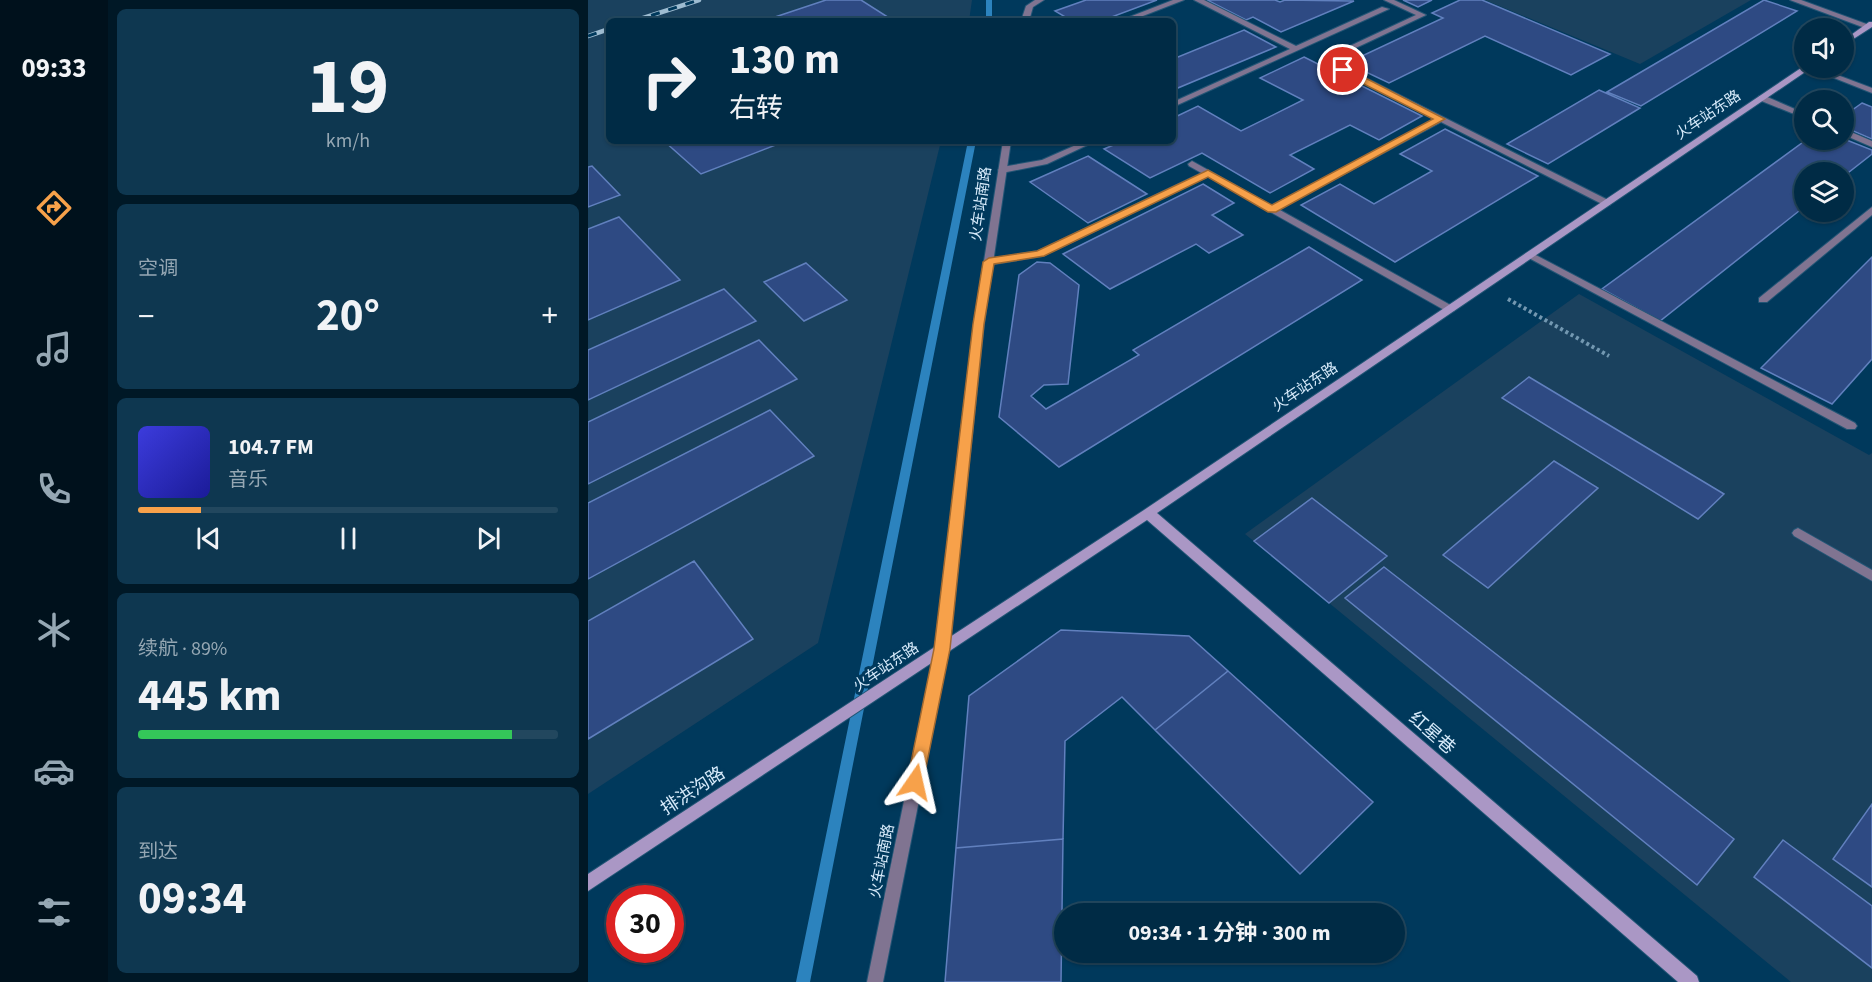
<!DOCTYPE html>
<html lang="zh">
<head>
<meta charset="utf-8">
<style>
  body { margin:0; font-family:"Source Sans 3","Noto Sans SC",sans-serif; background:#0e3750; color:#f1f3f6; height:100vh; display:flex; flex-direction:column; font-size:22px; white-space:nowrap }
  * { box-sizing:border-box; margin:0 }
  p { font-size:20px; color:#95a7b3 }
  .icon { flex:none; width:33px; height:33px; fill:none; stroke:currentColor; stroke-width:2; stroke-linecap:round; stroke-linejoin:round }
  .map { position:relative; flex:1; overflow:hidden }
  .details { display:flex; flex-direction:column; gap:9px; padding:9px; background:#001826; width:480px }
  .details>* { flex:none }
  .banner { position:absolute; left:18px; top:18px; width:570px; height:126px; border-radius:9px; box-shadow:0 2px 4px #0004,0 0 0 2px #22475e; background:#002b45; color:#f1f3f6; overflow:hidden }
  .fabs { position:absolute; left:1206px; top:18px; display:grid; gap:12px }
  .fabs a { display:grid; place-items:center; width:60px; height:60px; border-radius:50%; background:#002b45; box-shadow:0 2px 4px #0004,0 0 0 2px #22475e; font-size:30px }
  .speed { position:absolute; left:18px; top:885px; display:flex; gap:12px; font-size:30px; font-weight:700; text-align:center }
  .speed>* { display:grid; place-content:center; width:78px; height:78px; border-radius:50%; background:#002b45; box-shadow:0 2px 4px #0004,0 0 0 2px #22475e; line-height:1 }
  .speed .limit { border:9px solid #d22; background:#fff; color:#111 }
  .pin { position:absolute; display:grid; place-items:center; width:51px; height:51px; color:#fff; margin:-26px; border:3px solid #fff; border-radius:50%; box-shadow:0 2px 6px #0007 }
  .me { position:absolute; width:66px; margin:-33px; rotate:11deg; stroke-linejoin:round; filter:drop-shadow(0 0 4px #0008) }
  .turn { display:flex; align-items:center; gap:21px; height:126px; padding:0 24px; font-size:27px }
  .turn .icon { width:78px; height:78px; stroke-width:2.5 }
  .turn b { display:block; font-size:42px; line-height:51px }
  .big { font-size:45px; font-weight:700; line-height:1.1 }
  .details .card { flex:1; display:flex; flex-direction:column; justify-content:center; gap:9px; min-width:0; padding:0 21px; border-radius:9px; background:#0e3750 }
  .details .dial { align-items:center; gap:0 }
  .dial b { font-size:78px; line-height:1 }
  .song { display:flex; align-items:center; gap:18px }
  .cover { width:72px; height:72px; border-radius:9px; background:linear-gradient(135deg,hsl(240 70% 55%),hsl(240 70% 35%)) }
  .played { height:6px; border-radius:3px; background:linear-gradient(90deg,#f7a14a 15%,#22475e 15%) }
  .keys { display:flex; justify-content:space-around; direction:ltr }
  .heat { display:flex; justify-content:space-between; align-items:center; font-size:33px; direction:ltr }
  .charge { height:9px; border-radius:4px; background:linear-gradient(90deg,#34c759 89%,#22475e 0) }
  .trip { position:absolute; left:466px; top:903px; width:351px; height:60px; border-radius:30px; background:#002b45; box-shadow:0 2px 4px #0004,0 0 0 2px #22475e; font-weight:700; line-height:60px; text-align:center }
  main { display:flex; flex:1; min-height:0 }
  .dock { display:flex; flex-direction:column; width:108px; justify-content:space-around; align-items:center; background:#00111c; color:#95a7b3 }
  .dock .icon { width:42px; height:42px }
  .dock .active { color:#f7a14a }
  .dock b { font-size:27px; color:#f1f3f6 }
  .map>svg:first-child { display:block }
  .built { fill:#1a415e }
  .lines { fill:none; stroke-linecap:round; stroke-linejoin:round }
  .stream { fill:#2c83be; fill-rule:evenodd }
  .building { fill:#2e4a83; stroke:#6180be; stroke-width:1.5 }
  .service-casing { stroke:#225575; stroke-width:2 }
  .minor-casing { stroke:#225575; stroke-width:2 }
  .secondary-casing { stroke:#225575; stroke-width:2 }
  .path { stroke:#7398b1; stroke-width:4; stroke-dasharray:3 3; stroke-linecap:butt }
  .service { fill:#807491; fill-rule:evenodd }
  .minor { fill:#807491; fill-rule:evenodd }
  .secondary { fill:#aa97c5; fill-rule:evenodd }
  .rail-casing { stroke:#9ebcd1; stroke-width:4.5 }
  .rail { stroke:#00395c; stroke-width:3; stroke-dasharray:9; stroke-linecap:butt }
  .route { fill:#f7a14a; stroke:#a16930; stroke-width:1.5 }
  .labels { text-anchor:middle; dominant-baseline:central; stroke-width:6; stroke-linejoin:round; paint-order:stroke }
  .street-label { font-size:15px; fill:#d7ebfb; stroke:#00395c }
  .near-street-label { font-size:18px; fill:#d7ebfb; stroke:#00395c }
</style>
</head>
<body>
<main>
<nav class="dock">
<b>09:33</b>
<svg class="icon active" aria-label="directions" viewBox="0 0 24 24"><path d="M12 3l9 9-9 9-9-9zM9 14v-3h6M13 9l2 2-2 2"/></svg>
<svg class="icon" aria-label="music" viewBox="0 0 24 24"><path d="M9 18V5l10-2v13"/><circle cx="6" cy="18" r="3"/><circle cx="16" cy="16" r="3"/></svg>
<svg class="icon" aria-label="phone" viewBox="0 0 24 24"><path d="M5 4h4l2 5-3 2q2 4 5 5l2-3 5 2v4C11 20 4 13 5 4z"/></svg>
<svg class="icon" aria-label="climate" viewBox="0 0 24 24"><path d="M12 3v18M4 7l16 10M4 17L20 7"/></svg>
<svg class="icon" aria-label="car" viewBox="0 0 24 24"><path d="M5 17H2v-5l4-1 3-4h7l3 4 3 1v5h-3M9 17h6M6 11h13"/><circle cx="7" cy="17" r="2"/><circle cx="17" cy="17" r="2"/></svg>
<svg class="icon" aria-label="filters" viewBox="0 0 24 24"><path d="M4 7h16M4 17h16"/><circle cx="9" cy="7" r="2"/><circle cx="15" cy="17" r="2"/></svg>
</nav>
<section class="details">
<div class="card dial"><b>19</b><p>km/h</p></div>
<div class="card"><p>空调</p>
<div class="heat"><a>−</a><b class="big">20°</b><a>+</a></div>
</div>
<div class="card">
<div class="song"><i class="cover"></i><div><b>104.7 FM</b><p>音乐</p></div></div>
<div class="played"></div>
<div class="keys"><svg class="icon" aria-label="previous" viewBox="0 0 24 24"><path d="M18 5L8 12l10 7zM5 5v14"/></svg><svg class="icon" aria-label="pause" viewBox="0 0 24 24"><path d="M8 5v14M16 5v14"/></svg><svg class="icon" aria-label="next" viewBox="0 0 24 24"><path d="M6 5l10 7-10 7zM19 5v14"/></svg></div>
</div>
<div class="card"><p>续航 · 89%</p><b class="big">445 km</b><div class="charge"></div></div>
<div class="card"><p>到达</p><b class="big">09:34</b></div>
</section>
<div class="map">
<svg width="1284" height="982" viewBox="0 0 1284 982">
  <rect width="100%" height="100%" fill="#00395c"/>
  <path class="built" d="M 0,0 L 384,0 L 381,21 L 21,21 L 21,141 L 353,141 L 230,643 L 0,794 Z
    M 897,0 L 1163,0 L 1052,64 Z
    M 991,294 L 1281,455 L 1284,453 L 1284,982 L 1203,982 L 657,534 Z"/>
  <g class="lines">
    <path class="stream" d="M 398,0 L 404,0 L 404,21 L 398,21 Z
      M 380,141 L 388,141 L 222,982 L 208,982 Z"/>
  </g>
  <path class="building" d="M 238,0 L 273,0 L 306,21 L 175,21 Z
    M 498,0 L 569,0 L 513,21 L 484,21 L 467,11 Z
    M 619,0 L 687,0 L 692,2 L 697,0 L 766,1 L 693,32 L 665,17 L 658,20 Z
    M 815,0 L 844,0 L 830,7 Z
    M 872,0 L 894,0 L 1022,54 L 983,75 L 897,36 L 801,83 L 759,63 L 855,18 L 844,13 Z
    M 1176,0 L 1209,11 L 1053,106 L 1019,92 Z
    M 656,30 L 688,47 L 585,90 L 585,59 Z
    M 716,57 L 834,116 L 791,140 L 762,125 L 702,155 L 726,169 L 682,193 L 614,153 L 562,178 L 516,149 L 535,141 L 585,141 L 585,118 L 610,106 L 653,131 L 715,100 L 672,78 Z
    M 1011,90 L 1052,108 L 960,164 L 919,144 Z
    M 1274,103 L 1284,107 L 1284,139 L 1256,127 L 1256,116 Z
    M 857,129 L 950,176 L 807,262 L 713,205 L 752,184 L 786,204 L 844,171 L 812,154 Z
    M 1256,139 L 1284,150 L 1284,154 L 1256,176 L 1256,172 L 1216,172 L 1216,207 L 1072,321 L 1014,289 L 1218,140 Z
    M 76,141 L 198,141 L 113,174 Z
    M 500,156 L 559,194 L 500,223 L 442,182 Z
    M 4,166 L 32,195 L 0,207 L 0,167 Z
    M 615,184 L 646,203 L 624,215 L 655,235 L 621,253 L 608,244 L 522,289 L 475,254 Z
    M 31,217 L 92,280 L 0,320 L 0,229 Z
    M 721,247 L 774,280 L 471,467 L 411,417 L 431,275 L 449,262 L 462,263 L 491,285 L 480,384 L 456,385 L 443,396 L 458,409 L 551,355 L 545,350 Z
    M 1284,257 L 1284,359 L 1244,404 L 1173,368 Z
    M 218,263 L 259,300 L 216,321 L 176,282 Z
    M 136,289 L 168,321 L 0,400 L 0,350 Z
    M 171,340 L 209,379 L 0,484 L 0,422 Z
    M 941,377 L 1136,494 L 1110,519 L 914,398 Z
    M 182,410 L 226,456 L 0,579 L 0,503 Z
    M 966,461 L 1010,488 L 900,588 L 855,555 Z
    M 724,498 L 799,556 L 741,603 L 666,541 Z
    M 106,561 L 165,639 L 0,739 L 0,621 Z
    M 796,567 L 1146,839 L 1109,885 L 757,598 Z
    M 473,630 L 601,636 L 640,671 L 567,730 L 534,697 L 477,741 L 475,839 L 368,848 L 381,696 Z
    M 640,671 L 785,802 L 712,874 L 567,730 Z
    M 1284,804 L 1284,887 L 1245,859 Z
    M 475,839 L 473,982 L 357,982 L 368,848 Z
    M 1195,840 L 1284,906 L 1284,968 L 1166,877 Z"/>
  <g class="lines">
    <g class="service-casing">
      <path id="service" d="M 585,0 L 596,0 L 542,21 L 531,21 Z
        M 606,0 L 616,0 L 708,46 L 794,7 L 801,9 L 585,107 L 585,102 L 702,49 Z
        M 796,0 L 806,0 L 838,15 L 742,60 L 1022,201 L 1022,205 L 1016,205 L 853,122 L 687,211 L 681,211 L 681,207 L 847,119 L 732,60 L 828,15 Z
        M 1202,0 L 1213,0 L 1284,26 L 1277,28 Z
        M 1221,68 L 1231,68 L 1284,88 L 1284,93 Z
        M 1171,96 L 1177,96 L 1216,113 L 1216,118 L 1171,100 Z
        M 1256,129 L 1284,141 L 1284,147 L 1256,135 Z
        M 497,141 L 508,141 L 459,164 L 414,173 L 410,170 L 414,167 L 454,160 Z
        M 620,170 L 624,173 L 623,175 L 455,256 L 401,265 L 396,262 L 401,259 L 450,251 Z
        M 1284,207 L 1284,215 L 1179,302 L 1171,302 L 1171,298 Z
        M 942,252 L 1267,423 L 1269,426 L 1267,429 L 1259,429 L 939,257 L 939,253 Z
        M 1210,528 L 1284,570 L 1284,581 L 1206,536 L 1204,533 L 1206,530 Z"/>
    </g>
    <g class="minor-casing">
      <path id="minor" d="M 447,0 L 456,0 L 445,7 L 441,21 L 433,21 L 438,6 Z
        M 415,141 L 423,141 L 396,324 L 361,649 L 295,982 L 279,982 L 347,649 L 386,324 Z
        M 604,161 L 866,307 L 867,309 L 866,311 L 858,311 L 601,166 L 600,164 Z"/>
    </g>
    <g class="secondary-casing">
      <path id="secondary" d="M 1281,22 L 1284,22 L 1284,27 L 1256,45 L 1256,40 Z
        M 1216,66 L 1223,68 L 569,513 L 1109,976 L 1111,982 L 1090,982 L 559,520 L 0,891 L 0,874 L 556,510 Z"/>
    </g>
    <path class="path" d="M 920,299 L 1021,356"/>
    <use href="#service" class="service"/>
    <use href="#minor" class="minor"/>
    <use href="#secondary" class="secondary"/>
    <g class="rail-casing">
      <path id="rail" d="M 46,21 L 111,0
        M 0,36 L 21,29"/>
    </g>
    <use href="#rail" class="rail"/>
  </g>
  <path class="route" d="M 752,68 L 758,68 L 857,119 L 688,212 L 680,212 L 620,177 L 456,256 L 406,264 L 396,324 L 362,649 L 335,782 L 333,788 L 327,790 L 321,788 L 319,782 L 346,649 L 385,324 L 395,262 L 401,258 L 449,251 L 620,170 L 684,205 L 845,119 L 752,72 Z"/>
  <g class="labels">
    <g class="street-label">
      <text transform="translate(1120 115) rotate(-34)">火车站东路</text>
      <text transform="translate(393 204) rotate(-82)">火车站南路</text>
      <text transform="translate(717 387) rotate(-34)">火车站东路</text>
      <text transform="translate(298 667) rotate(-34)">火车站东路</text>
      <text transform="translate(294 861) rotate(-79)">火车站南路</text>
    </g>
    <g class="near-street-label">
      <text transform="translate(844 733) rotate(41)">红星巷</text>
      <text transform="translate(105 791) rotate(-33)">排洪沟路</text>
    </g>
  </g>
</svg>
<div class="fabs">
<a><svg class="icon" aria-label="sound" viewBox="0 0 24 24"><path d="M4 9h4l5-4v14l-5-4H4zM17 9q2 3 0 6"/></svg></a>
<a><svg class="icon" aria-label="search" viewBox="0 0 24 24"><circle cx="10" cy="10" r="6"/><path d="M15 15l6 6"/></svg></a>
<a><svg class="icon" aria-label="layers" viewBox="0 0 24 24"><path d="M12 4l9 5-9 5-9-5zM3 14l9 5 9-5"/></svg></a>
</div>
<div class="speed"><div class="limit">30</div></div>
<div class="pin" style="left:755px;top:70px;background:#d93025"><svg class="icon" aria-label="arrive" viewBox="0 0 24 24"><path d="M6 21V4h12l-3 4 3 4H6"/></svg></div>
<svg class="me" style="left:327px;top:782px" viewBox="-20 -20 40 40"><path d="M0-17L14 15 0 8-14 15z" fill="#f7a14a" stroke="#fff" stroke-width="4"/></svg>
<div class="trip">09:34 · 1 分钟 · 300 m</div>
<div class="banner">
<div class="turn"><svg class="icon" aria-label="right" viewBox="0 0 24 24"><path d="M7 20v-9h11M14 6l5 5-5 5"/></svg><div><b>130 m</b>右转</div></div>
</div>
</div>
</main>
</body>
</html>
